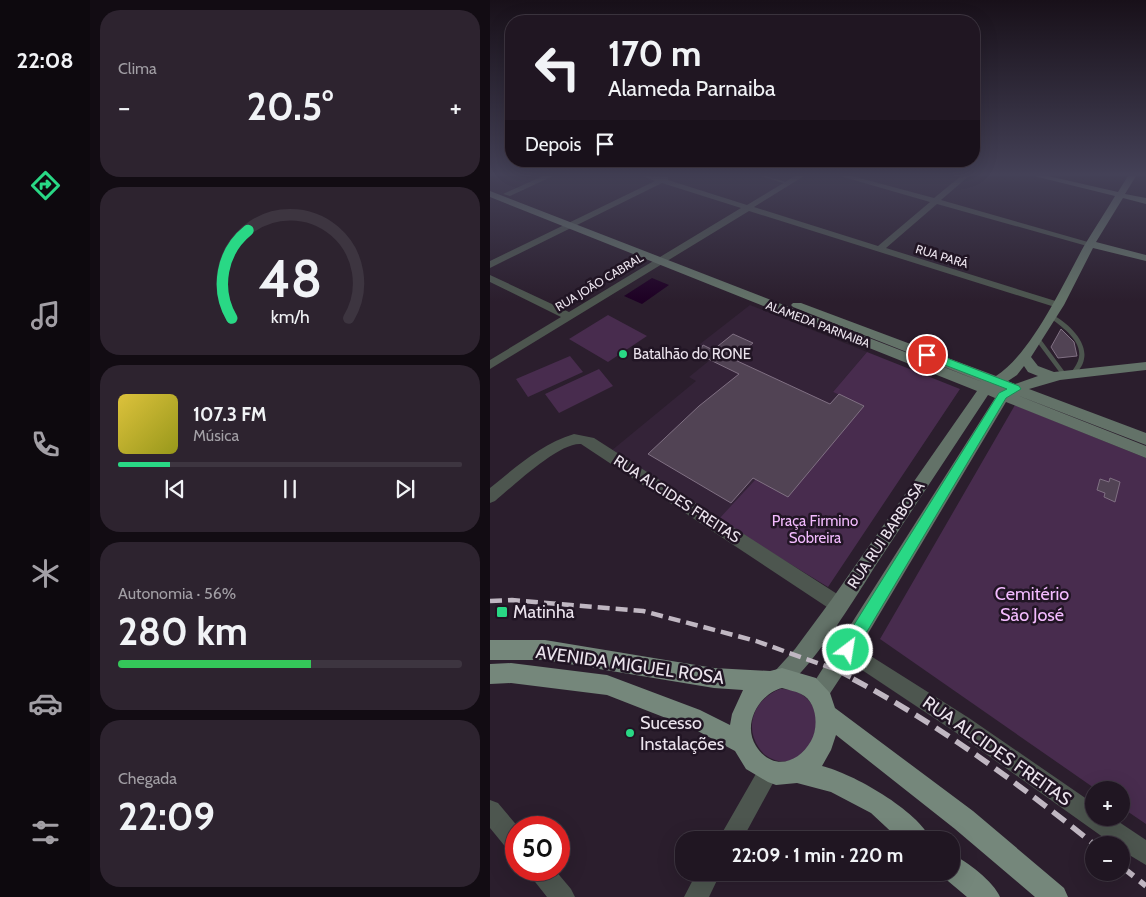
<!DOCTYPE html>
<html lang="pt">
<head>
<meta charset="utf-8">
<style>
  body { margin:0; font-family:Cabin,sans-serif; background:#2d232f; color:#f1f3f6; height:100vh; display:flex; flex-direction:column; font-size:19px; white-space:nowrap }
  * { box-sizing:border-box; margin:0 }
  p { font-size:16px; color:#a29fa5 }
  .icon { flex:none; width:28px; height:28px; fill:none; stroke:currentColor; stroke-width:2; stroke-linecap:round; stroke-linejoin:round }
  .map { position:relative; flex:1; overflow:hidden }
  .details { display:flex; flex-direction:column; gap:10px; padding:10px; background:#120c13; width:400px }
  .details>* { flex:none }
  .hud { position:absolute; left:15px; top:15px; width:475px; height:152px; border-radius:20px; box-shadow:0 5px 20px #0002,0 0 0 1px #3d3540; background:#201622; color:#f1f3f6; overflow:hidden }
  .buttons { position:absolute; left:595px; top:781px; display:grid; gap:10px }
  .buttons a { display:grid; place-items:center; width:45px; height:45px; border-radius:50%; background:#201622; box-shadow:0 5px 20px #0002,0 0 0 1px #3d3540; font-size:25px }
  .speed { position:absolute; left:15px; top:816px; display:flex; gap:10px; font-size:25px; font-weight:700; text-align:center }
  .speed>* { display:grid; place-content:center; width:65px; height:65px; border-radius:50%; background:#201622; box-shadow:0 5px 20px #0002,0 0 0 1px #3d3540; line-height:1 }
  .speed .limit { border:8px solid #d22; background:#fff; color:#111 }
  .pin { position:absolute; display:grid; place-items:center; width:42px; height:42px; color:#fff; margin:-21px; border:2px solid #fff; border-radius:50%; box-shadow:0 1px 5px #0007 }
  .me { position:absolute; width:55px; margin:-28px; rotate:31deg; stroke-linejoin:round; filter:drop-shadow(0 0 4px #0008) }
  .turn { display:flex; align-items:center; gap:18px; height:105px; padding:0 20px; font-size:22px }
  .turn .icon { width:65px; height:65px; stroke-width:2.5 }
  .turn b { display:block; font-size:35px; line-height:42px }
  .then { display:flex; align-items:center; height:48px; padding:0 20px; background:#0003; gap:10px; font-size:19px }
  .big { font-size:38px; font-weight:800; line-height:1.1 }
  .details .tile { flex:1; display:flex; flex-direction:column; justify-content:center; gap:8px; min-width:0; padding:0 18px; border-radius:20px; background:#2d232f }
  .details .dial { align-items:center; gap:0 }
  .dial svg { height:130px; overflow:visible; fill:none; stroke:#3d3540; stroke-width:7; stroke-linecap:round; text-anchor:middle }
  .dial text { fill:#f1f3f6; stroke:none }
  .song { display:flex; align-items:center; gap:15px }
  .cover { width:60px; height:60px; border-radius:8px; background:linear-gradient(135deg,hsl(50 70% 55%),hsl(60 70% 35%)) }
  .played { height:5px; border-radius:2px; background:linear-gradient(90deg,#29d885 15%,#3d3540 15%) }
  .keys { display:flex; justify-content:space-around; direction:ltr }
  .heat { display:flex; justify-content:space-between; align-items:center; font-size:28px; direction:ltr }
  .charge { height:8px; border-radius:4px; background:linear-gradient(90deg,#34c759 56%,#3d3540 0) }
  .trip { position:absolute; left:185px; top:831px; width:285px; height:50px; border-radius:20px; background:#201622; box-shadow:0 5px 20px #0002,0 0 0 1px #3d3540; font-weight:800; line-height:50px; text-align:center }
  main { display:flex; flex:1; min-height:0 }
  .dock { display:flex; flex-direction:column; width:90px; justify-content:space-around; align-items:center; background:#0d090e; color:#a29fa5 }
  .dock .icon { width:35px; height:35px }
  .dock .on { color:#29d885 }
  .dock b { font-size:22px; color:#f1f3f6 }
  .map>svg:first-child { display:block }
  .built { fill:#342338 }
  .green { fill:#482c4e }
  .water { fill:#1e0024 }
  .building { fill:#514354; stroke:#807083 }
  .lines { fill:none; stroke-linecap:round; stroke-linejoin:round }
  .lane { fill:#4d564f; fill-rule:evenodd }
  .street { fill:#4d564f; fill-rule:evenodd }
  .secondary { fill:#637268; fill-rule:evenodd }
  .primary { fill:#75877b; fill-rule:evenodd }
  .rail-far1 { stroke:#c0b7c2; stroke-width:4.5; stroke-dasharray:12 6; stroke-linecap:butt }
  .rail { stroke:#c0b7c2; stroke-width:5.5; stroke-dasharray:16 8; stroke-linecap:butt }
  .route { fill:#29d885; stroke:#1b8c56 }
  .poi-dot { fill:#29d885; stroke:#211524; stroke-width:2 }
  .labels { text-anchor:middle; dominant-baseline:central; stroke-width:5; stroke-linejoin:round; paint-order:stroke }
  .far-street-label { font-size:12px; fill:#ebe3ed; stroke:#211524 }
  .poi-label { font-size:15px; fill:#ebe3ed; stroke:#211524; text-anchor:start }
  .street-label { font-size:15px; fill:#ebe3ed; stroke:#211524 }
  .park-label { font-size:15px; fill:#f3bbfe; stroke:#211524 }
  .near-park-label { font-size:18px; fill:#f3bbfe; stroke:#211524 }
  .near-poi-label { font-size:18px; fill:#ebe3ed; stroke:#211524; text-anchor:start }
  .near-street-label { font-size:18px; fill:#ebe3ed; stroke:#211524 }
</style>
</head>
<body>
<main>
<nav class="dock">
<b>22:08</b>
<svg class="icon on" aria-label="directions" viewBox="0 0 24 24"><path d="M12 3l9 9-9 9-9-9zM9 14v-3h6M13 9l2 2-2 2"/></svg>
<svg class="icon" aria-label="music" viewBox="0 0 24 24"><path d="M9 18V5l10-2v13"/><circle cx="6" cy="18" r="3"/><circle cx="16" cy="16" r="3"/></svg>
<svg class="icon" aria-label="phone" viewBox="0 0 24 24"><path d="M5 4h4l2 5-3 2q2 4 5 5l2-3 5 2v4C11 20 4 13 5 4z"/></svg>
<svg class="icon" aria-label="climate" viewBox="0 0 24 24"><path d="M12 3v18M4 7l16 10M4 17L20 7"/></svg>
<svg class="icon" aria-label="car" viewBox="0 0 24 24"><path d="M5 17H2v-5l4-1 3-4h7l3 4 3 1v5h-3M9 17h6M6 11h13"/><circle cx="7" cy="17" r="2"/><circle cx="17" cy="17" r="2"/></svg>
<svg class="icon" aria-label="filters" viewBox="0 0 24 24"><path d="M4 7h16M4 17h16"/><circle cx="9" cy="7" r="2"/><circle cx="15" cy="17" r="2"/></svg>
</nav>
<section class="details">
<div class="tile"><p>Clima</p>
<div class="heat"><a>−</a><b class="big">20.5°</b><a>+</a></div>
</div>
<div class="tile dial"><svg viewBox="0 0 100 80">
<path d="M14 69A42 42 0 1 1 86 69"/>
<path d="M14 69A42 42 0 0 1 24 15" stroke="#29d885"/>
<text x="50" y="56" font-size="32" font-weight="700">48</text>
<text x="50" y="72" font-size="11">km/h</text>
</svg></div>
<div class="tile">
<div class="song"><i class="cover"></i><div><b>107.3 FM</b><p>Música</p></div></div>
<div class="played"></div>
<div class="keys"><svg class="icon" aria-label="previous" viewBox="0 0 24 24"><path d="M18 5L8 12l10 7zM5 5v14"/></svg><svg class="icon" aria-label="pause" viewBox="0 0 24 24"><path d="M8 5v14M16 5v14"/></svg><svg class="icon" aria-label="next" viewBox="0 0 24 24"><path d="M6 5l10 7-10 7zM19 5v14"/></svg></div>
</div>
<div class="tile"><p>Autonomia · 56%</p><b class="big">280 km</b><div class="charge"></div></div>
<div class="tile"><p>Chegada</p><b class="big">22:09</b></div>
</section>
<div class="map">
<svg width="656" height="897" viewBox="0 0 656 897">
  <rect width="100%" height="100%" fill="#2b1e2d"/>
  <path class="built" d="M 260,305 L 377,352 L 343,392 L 374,406 L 227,520 L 121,451 L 206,381 L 199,377 L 220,360 L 201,351 Z"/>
  <path class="green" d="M 118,315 L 157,336 L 118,362 L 79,339 Z
    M 377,352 L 470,389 L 338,587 L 228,520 L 266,479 L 373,406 L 343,392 Z
    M 80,356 L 93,372 L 38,397 L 26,379 Z
    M 109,369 L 123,386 L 69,413 L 55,394 Z
    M 525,405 L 656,458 L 656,824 L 631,807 L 631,790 L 607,790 L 390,639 Z
    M 290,689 C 318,688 334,712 324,739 C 323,742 320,745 317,748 C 315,750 313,755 310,757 C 297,766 277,761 269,748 C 253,725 266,698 290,689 Z"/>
  <path class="water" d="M 162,278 L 179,285 L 152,304 L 134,296 Z"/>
  <path class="building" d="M 571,329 L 584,342 L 587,356 L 568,358 L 561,347 Z
    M 243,334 L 263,343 L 243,359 L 340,404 L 349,394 L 374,406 L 298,497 L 263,478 L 241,503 L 158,454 L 209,406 L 249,374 L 208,354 L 213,345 L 223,350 Z
    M 620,478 L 630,482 L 625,502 L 614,497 L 615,493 L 607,490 L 610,479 L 619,482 Z"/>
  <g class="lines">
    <path class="lane" d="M 271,176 L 276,176 L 299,183 L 296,184 Z
      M 561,314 C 576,321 598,341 594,359 C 593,366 588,371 584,376 L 580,376 L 579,375 C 582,371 586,366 588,361 C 595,342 572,327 559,317 L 558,316 Z
      M 547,336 L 549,337 L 577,375 L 578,376 L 577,377 L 573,377 L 544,338 Z"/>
    <path class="street" d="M 53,176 L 63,176 L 20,196 L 13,194 Z
      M 152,176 L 178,177 L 178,180 L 257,205 L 305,176 L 314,176 L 264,207 L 388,246 L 440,202 L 350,176 L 362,176 L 444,198 L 471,176 L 479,176 L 451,200 L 605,244 L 600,247 L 597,246 L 447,204 L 396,248 L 572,303 L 573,305 L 572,307 L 568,308 L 259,211 L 0,369 L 0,360 L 71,317 L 0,282 L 0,275 L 79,312 L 251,208 L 172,183 L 0,268 L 0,261 L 165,181 Z
      M 84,434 L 104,438 L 355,599 L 358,605 L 355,611 L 349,613 L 343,611 L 91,444 C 69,442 22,487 5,501 L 0,503 L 0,488 C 26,467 51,444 84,434 Z
      M 357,641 L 479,718 L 604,804 L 604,818 L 623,818 L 656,840 L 656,865 L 631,850 L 631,845 L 624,845 L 465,732 L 351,656 L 348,650 L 351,644 Z
      M 278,761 L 285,765 L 289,772 L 252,840 L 228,840 L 271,765 Z
      M 0,800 L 8,803 L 29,828 L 26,828 L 26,853 L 18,850 L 0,828 Z
      M 38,870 L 65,870 L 81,889 L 85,897 L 57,897 L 42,878 Z
      M 207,872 L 231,872 L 219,897 L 194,897 Z"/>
    <path class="secondary" d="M 544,176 L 558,176 L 628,192 L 638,176 L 646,176 L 635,194 L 656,198 L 656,204 L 633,198 L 606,242 L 656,255 L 656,261 L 603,248 L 574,305 L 541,357 L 548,366 L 564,372 L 656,362 L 656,370 L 570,380 L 539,389 L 656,433 L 656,445 L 524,394 L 656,446 L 656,458 L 516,402 L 364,657 L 335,701 L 328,705 L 321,701 L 317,694 L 321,687 L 505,398 L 498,395 C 460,453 422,510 384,568 C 368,594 316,678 292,688 L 285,685 L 282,678 L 285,671 L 305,649 L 342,599 L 487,391 L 0,197 L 0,191 L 495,383 L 303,307 L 301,305 L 303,303 L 311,303 L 506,376 C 542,353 573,284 594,246 C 604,229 615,213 625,196 ZM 534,366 L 538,372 L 548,376 L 525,384 L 518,381 L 527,375 Z"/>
    <path class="primary" d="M 0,640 L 55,640 L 224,668 L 280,671 L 292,668 L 326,678 L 340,693 L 345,708 L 483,811 L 574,888 L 578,897 L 545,897 L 465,829 L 346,735 L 341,750 L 332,766 C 362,773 429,811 441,840 L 410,840 L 381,813 L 341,792 L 307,783 L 286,785 L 278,782 L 256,769 L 245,751 L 204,729 L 117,695 L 21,683 L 0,684 L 0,664 L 21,663 L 117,675 L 210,710 L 240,725 L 242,714 L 253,690 L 224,688 L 55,660 L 0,660 ZM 292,688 C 298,690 305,691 311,694 C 327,701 329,727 321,741 C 308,764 282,771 266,746 C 252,724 269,694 292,688 Z
      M 461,854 C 477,861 504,882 510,897 L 477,897 L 452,876 L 451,872 L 461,872 Z"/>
    <path class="rail-far1" d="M 0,601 L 22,600 L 153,611 L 266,641 L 344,669 L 366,680"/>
    <path class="rail" d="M 363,679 C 450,725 529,784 605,845
      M 631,866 L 656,886"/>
  </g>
  <linearGradient id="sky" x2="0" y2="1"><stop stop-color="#181019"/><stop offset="0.58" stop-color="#444157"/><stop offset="1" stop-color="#444157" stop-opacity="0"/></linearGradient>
  <rect width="656" height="301" fill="url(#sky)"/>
  <path class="route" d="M 434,352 L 441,352 L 529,386 L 531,389 L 516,398 L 363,655 L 358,657 L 352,655 L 350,650 L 352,644 L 509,393 L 517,389 L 434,357 Z"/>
  <g class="poi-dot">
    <circle cx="133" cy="354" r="5"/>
    <rect x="6" y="606" width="12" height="12" rx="2.5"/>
    <circle cx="140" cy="733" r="5"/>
  </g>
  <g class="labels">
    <g class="far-street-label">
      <text transform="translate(452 256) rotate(17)">RUA PARÁ</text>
      <text transform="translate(109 282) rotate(-31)">RUA JOÃO CABRAL</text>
      <text transform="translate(328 324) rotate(21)">ALAMEDA PARNAIBA</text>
    </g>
    <g class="poi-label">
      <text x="143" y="354">Batalhão do RONE</text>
    </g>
    <g class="street-label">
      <text transform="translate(187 499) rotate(33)">RUA ALCIDES FREITAS</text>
      <text transform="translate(396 535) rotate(-56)">RUA RUI BARBOSA</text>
    </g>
    <g class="park-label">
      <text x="325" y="521">Praça Firmino<tspan x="325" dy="17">Sobreira</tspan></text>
    </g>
    <g class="near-park-label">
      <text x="542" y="594">Cemitério<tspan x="542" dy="21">São José</tspan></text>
    </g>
    <g class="near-poi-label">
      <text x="23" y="612">Matinha</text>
      <text x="150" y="723">Sucesso<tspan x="150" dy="21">Instalações</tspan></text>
    </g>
    <g class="near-street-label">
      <text transform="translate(140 665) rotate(8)">AVENIDA MIGUEL ROSA</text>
      <text transform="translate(507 751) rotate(35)">RUA ALCIDES FREITAS</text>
    </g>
  </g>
</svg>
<div class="buttons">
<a>+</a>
<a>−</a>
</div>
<div class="speed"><div class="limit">50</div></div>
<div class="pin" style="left:437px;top:355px;background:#d93025"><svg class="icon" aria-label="arrive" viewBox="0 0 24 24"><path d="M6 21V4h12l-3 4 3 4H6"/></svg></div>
<svg class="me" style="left:358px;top:650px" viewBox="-20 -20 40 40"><circle r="17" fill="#29d885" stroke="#fff" stroke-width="3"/><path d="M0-11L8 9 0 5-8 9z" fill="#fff"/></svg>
<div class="trip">22:09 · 1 min · 220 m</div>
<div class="hud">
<div class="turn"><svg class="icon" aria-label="left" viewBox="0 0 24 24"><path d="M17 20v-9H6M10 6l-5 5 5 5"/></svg><div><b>170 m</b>Alameda Parnaiba</div></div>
<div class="then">Depois<svg class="icon" aria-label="arrive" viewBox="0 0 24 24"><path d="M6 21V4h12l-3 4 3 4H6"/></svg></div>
</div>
</div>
</main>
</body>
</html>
